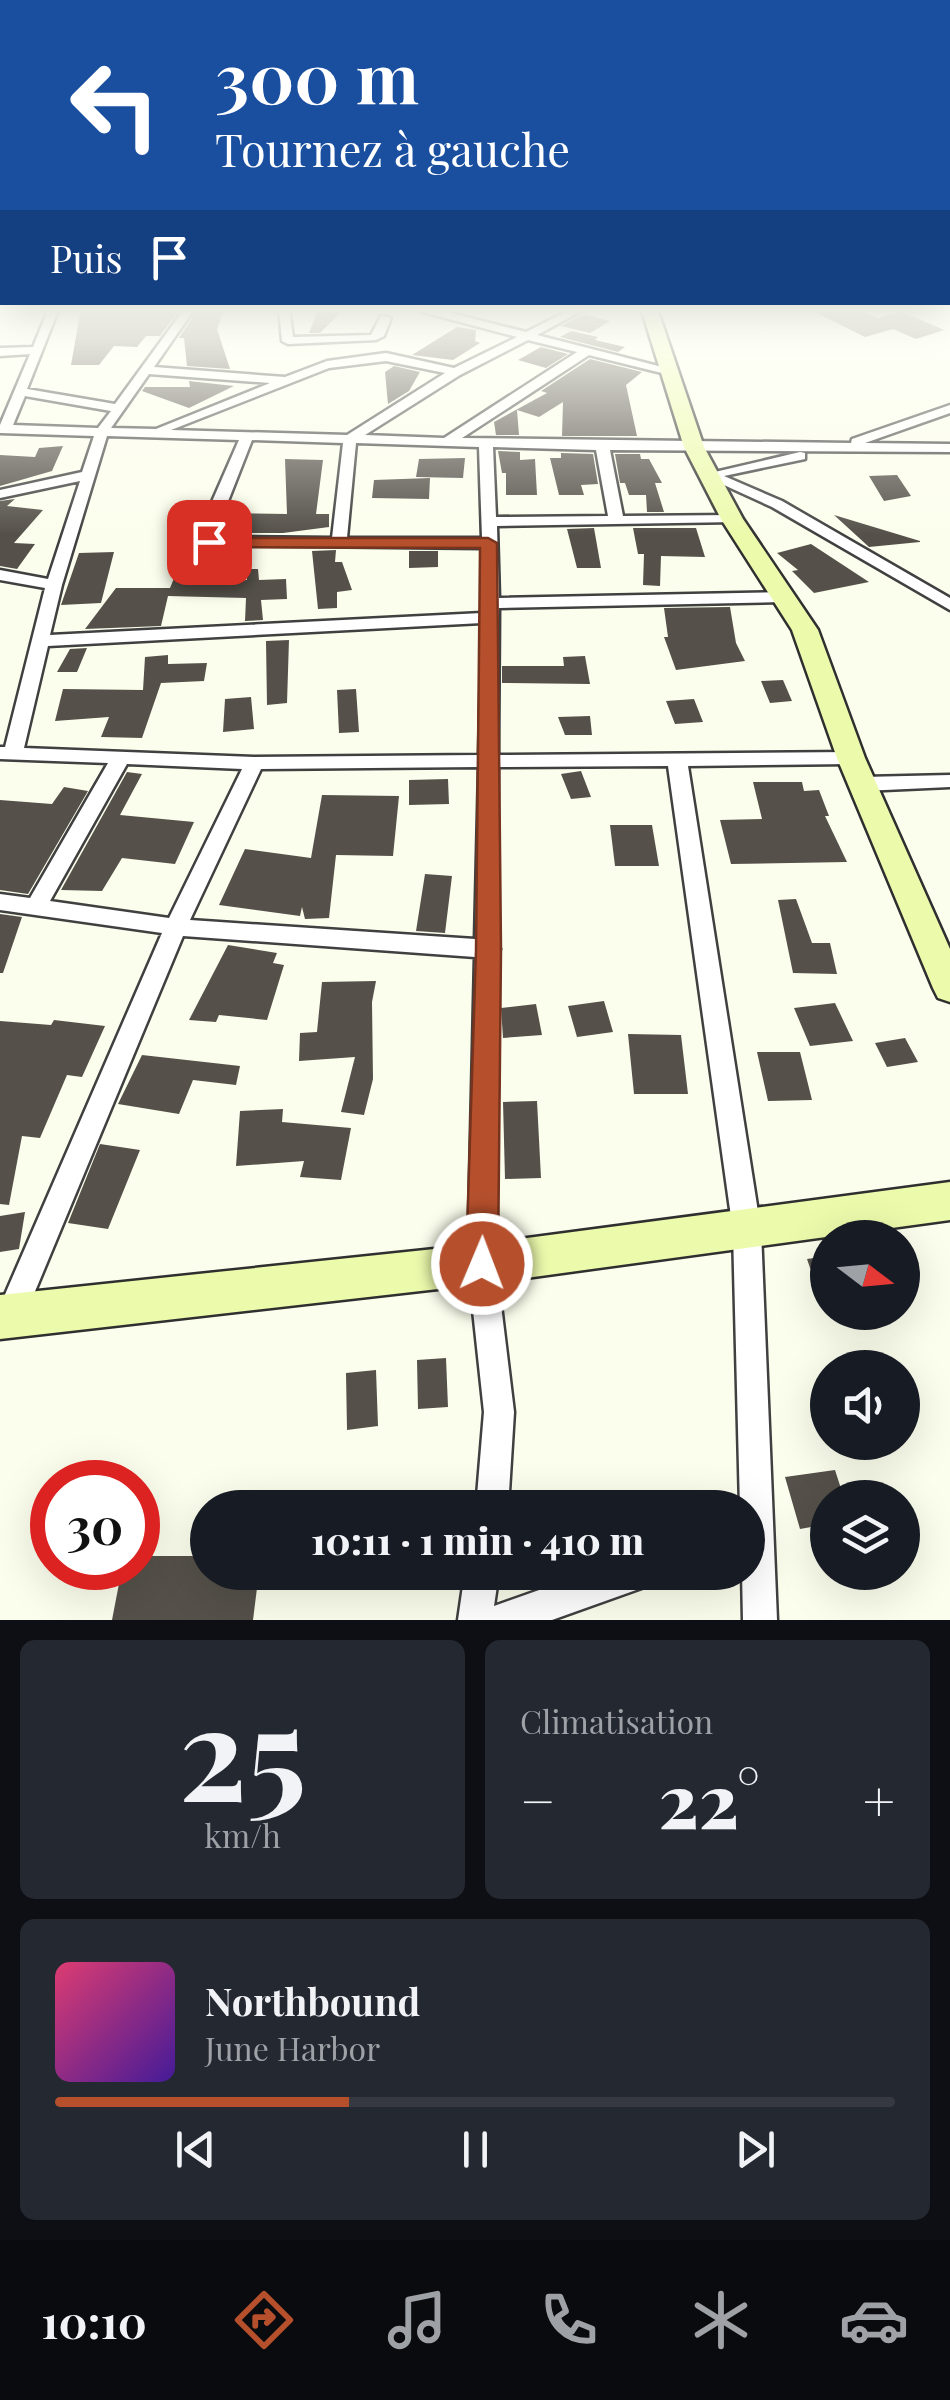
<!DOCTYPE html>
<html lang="fr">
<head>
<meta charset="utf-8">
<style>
  body { margin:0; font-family:"Playfair Display",serif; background:#242831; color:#f1f3f6; height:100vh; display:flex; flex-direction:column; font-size:38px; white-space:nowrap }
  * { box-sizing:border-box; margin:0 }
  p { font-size:32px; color:#9ea1a6 }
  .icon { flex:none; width:55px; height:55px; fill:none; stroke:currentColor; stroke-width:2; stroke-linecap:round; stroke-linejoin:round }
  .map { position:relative; height:1620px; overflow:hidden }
  .side { display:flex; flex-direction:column; gap:20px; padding:20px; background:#0d0f14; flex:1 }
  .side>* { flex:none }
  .guide { position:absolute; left:0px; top:0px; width:950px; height:305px; box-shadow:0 10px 40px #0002; background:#1a4fa0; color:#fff; overflow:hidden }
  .needle { width:65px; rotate:106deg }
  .controls { position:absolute; left:810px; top:1220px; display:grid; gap:20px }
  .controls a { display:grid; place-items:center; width:110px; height:110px; border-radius:50%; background:#171b24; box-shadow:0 10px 40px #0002; font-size:50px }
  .speed { position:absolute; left:30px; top:1460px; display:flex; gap:20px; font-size:50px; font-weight:700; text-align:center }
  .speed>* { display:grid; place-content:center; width:130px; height:130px; border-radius:50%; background:#171b24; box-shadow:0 10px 40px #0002; line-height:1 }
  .speed .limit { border:15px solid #d22; background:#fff; color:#111 }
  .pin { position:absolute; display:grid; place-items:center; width:85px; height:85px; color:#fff; margin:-42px; border-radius:20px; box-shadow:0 5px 15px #0006 }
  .me { position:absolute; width:110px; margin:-55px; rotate:1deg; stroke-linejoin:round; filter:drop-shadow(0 0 8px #0008) }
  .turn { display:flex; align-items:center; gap:35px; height:210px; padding:0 50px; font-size:45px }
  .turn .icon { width:130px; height:130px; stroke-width:2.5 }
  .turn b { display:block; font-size:70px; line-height:85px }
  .then { display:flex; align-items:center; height:95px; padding:0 50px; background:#0003; gap:20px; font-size:38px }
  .big { font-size:75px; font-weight:800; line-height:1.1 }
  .side .card { flex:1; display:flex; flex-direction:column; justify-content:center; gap:15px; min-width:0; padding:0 35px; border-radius:15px; background:#242831 }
  .side .dial { align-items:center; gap:0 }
  .dial b { font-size:130px; line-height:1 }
  .song { display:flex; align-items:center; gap:30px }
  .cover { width:120px; height:120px; border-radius:15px; background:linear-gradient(135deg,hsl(340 70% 55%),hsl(260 70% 35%)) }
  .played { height:10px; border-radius:5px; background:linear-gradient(90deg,#b54f2c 35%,#363941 35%) }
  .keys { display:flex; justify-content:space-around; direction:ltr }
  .heat { display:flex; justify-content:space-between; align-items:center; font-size:55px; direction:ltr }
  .side .tiles { flex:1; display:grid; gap:20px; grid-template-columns:1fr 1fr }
  .card:last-child { grid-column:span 2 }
  .trip { position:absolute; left:190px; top:1490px; width:575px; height:100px; border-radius:50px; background:#171b24; box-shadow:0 10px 40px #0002; font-weight:800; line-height:100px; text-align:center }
  .tabs { display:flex; height:160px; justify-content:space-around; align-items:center; background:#090b0e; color:#9ea1a6 }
  .tabs .icon { width:70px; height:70px }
  .tabs .selected { color:#b54f2c }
  .tabs b { font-size:45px; color:#f1f3f6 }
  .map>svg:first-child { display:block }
  .building { fill:#55514a }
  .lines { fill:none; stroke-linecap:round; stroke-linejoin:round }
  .street-casing { stroke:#404040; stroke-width:5 }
  .secondary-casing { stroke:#2f2f2f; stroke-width:5 }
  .street { fill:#fff; fill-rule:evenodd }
  .secondary { fill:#ecfaac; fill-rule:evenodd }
  .route { fill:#b54f2c; stroke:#76331d; stroke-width:2.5 }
</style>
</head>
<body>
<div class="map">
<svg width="950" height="1620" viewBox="0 0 950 1620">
  <rect width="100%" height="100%" fill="#fcfeed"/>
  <path class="building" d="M 81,308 L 162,308 L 180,309 L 160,336 L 146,336 L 137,347 L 114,346 L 99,365 L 71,365 Z
    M 319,308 L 345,308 L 320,333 L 309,333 Z
    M 807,308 L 854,308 L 877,318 L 902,312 L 944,330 L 916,339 L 893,329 L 865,337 Z
    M 198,309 L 224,309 L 217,329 L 230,369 L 187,366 L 184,338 L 179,338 Z
    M 584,314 L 610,321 L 590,333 L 561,326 Z
    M 457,327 L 476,330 L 475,341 L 480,343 L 453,360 L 412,355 Z
    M 571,331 L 598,337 L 595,340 L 625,347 L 618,352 L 560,337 Z
    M 541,347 L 568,354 L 546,368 L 518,360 Z
    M 590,359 L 642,372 L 626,385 L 637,436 L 562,436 L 563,402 L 539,417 L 517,410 L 519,435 L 496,435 L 494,422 L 547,393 L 541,391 Z
    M 394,366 L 420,372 L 409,391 L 388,404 L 385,372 Z
    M 189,381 L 234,386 L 189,408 L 142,391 L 145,387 L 190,387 Z
    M 63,446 L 52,471 L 0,486 L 0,455 L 35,457 L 39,448 Z
    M 498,451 L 520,452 L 520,460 L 535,459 L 537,495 L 506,495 L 506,473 L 502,473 Z
    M 561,453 L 593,454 L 598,484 L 581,485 L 584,495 L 559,495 L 550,458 L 561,458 Z
    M 615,454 L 640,454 L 641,459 L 649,459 L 662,483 L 655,483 L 664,512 L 647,512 L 646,495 L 629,495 L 625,483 L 620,483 Z
    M 465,458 L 463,478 L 416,477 L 419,459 Z
    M 285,459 L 323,460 L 316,514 L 329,514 L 329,527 L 283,533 L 222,533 L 228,513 L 287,514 Z
    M 897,475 L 911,496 L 884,501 L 869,476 Z
    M 430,478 L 429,499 L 372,498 L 374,480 Z
    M 15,499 L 7,506 L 43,510 L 14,543 L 35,544 L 17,569 L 0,566 L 0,501 Z
    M 834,515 L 920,541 L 920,542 L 869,547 Z
    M 594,528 L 601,568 L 577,568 L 567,529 Z
    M 633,528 L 696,528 L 705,557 L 661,556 L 660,586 L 643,585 L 644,554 L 638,554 Z
    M 811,544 L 869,582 L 814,593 L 792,571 L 798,570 L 777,553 Z
    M 216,549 L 241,549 L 233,581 L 247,580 L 247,569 L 258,569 L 259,580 L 286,579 L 287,599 L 261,600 L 263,620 L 245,621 L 246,598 L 168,596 L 161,626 L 85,629 L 116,588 L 170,588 L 180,564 L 207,565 Z
    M 336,550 L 335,562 L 342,562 L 352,590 L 337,592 L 337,608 L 318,609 L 312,551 Z
    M 409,551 L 438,551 L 438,567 L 409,568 Z
    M 114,552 L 101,603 L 61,605 L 79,553 Z
    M 730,607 L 736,643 L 745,661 L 676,670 L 664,637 L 668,637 L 664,608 Z
    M 289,640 L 287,703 L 267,705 L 266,641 Z
    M 87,648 L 77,672 L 57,672 L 70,649 Z
    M 168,655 L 168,664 L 207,663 L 204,681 L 161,683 L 142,738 L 101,737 L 109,717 L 55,721 L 63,689 L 143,690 L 145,657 Z
    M 585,656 L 590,684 L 502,683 L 502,666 L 564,666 L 563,657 Z
    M 783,680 L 792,701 L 770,703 L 761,681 Z
    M 356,689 L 359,732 L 339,733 L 337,690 Z
    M 251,697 L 254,729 L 223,732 L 225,699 Z
    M 694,699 L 703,722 L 675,724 L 666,701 Z
    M 590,716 L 592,735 L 565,735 L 558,717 Z
    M 581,771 L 591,797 L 571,799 L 561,774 Z
    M 127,772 L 142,774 L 120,815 L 194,822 L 175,864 L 122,858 L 102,891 L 61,890 Z
    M 448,779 L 449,804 L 409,805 L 409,780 Z
    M 753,782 L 802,782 L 804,791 L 819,790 L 829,816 L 825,816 L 847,862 L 731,864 L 720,820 L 762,819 Z
    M 64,787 L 88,791 L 28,894 L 0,890 L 0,800 L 52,804 Z
    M 322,795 L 399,796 L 393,856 L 336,855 L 329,918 L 305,919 L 302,907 L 300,916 L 219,905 L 245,849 L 311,858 Z
    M 610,825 L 652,825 L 659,866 L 615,866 Z
    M 425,874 L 452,876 L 445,933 L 416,931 Z
    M 796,899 L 812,943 L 830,943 L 837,974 L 793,973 L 778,900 Z
    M 0,914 L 22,917 L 3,973 L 0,973 Z
    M 228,945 L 277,953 L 273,963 L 284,965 L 267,1020 L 219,1015 L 216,1022 L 189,1020 Z
    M 376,981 L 372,1002 L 373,1079 L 364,1115 L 341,1112 L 355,1057 L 299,1061 L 300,1033 L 317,1032 L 322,982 Z
    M 604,1001 L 613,1032 L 577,1037 L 568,1006 Z
    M 835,1003 L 853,1041 L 810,1046 L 794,1008 Z
    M 536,1004 L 542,1035 L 503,1038 L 501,1008 Z
    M 54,1020 L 105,1026 L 82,1077 L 67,1075 L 40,1138 L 22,1136 L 9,1205 L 0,1204 L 0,1021 L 51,1025 Z
    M 628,1034 L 681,1035 L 688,1094 L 634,1094 Z
    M 905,1038 L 918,1062 L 887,1067 L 875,1043 Z
    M 757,1052 L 800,1052 L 812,1100 L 768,1101 Z
    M 142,1055 L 240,1066 L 236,1085 L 193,1080 L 179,1114 L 118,1104 Z
    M 537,1101 L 541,1178 L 505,1179 L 503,1102 Z
    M 283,1109 L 282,1122 L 351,1128 L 341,1180 L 300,1177 L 304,1161 L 236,1166 L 240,1111 Z
    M 100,1144 L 140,1150 L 108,1229 L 68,1223 Z
    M 25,1212 L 19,1249 L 0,1252 L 0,1216 Z
    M 828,1256 L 828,1311 L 825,1312 L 807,1259 Z
    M 446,1358 L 448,1407 L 418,1409 L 417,1360 Z
    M 376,1370 L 378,1426 L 347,1430 L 346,1373 Z
    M 835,1470 L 844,1498 L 828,1498 L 828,1524 L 800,1529 L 785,1477 Z
    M 138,1556 L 208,1556 L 208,1572 L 259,1572 L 253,1620 L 112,1620 L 122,1568 L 138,1568 Z"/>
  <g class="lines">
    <g class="street-casing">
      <path id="street" d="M 49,308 L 59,308 L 27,389 L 115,404 L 185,308 L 195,308 L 154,367 L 285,377 L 327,361 L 386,353 L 454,368 L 517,337 L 419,311 L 418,308 L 431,308 L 526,332 L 574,308 L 587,308 L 537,335 L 674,370 L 674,376 L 589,355 L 462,438 L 851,443 L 852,439 L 950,405 L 950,413 L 865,443 L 950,444 L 950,452 L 610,450 L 623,516 L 732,515 L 737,516 L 737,522 L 497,526 L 499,598 L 784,592 L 792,597 L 784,602 L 499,608 L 498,755 L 851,752 L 861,758 L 851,764 L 688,766 L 761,1231 L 777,1620 L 743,1620 L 742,1572 L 748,1572 L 748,1508 L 740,1508 L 733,1231 L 668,766 L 498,767 L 497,944 L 500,949 L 497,954 L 496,1264 L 514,1412 L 508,1508 L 476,1508 L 484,1412 L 468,1264 L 475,957 L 183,936 L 21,1325 L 11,1329 L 1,1325 L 0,1306 L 162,933 L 0,910 L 0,894 L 30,898 L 108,763 L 0,759 L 0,747 L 5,747 L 45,588 L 0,580 L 0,570 L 48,579 L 80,481 L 0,498 L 0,490 L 82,472 L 94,436 L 0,433 L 0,425 L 30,354 L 0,356 L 0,348 L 33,347 ZM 528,340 L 577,352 L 444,438 L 365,435 L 460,375 ZM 386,361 L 445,373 L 347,435 L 171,430 L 329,368 ZM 149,374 L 270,383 L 156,429 L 111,428 ZM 25,396 L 111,411 L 98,428 L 13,425 ZM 107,436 L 239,440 L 197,536 L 204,545 L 482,548 L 482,613 L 50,635 L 62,585 ZM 252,440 L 343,443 L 332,538 L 214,537 ZM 356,443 L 479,447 L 482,538 L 347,538 ZM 493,447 L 596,450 L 608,516 L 496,517 ZM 482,623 L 479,755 L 254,757 L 24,748 L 48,646 ZM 127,764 L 242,769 L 169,918 L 50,901 ZM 479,767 L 475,939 L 190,920 L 261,769 Z
        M 279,308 L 289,308 L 293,337 L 371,335 L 381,316 L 391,318 L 384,336 L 376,340 L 288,344 L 282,341 Z
        M 800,452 L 805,453 L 805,459 L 724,476 L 782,501 L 950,598 L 950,610 L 772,507 L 702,475 Z
        M 950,775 L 950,787 L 863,791 L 853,784 L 863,777 Z
        M 465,1572 L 499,1572 L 494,1606 L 590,1572 L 658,1572 L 653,1584 L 552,1620 L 458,1620 Z"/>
    </g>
    <g class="secondary-casing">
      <path id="secondary" d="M 641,308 L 657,308 L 704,447 L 743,519 L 818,630 L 865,758 L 950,949 L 950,1002 L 938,998 L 933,988 L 837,758 L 792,630 L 721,519 L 684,447 Z
        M 950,1182 L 950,1220 L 482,1284 L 0,1339 L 0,1295 L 482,1244 Z"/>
    </g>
    <use href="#street" class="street"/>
    <use href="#secondary" class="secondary"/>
  </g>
  <linearGradient id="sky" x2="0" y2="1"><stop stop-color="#93bcec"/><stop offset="0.58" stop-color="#fefff7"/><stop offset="1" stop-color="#fefff7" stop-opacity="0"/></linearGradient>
  <rect width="950" height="535" fill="url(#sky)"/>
  <path class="route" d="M 203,538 L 488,538 L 497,543 L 501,950 L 498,1264 L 493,1275 L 482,1280 L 470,1275 L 466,1264 L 476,950 L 480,548 L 209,547 L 203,545 Z"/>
</svg>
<div class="controls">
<a><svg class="needle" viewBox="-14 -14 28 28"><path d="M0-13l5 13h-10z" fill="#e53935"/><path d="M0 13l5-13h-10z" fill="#9ea1a6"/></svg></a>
<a><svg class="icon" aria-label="sound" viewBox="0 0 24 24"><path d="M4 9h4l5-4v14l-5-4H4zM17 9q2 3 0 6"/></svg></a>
<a><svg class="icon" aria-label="layers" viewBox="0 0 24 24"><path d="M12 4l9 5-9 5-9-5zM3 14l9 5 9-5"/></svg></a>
</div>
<div class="speed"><div class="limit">30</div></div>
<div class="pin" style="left:209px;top:542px;background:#d93025"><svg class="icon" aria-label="arrive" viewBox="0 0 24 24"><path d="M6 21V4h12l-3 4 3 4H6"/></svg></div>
<svg class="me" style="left:482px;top:1264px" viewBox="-20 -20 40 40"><circle r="17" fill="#b54f2c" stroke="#fff" stroke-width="3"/><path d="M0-11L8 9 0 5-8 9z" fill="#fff"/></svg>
<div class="trip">10:11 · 1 min · 410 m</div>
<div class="guide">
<div class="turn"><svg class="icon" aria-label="left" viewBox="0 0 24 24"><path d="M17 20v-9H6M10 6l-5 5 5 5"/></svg><div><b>300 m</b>Tournez à gauche</div></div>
<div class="then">Puis<svg class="icon" aria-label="arrive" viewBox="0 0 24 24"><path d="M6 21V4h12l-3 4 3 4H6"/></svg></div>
</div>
</div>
<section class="side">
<div class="tiles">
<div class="card dial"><b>25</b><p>km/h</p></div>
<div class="card"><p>Climatisation</p>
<div class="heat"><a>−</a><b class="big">22°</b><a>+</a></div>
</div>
<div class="card">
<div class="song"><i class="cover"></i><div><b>Northbound</b><p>June Harbor</p></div></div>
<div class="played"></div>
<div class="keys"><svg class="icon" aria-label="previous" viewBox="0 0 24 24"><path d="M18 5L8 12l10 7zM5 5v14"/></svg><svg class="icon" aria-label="pause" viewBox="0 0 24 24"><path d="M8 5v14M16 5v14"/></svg><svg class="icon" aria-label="next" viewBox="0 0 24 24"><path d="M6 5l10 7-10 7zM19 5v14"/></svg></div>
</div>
</div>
</section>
<nav class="tabs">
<b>10:10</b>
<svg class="icon selected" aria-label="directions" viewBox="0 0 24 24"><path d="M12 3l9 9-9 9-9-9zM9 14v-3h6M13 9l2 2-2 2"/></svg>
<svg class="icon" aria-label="music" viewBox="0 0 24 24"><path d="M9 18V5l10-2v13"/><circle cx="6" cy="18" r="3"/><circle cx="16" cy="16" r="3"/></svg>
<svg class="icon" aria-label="phone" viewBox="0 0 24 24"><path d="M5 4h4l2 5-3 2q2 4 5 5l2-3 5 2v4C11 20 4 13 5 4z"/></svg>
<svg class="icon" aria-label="climate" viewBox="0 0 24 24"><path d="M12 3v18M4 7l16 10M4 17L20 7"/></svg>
<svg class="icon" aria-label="car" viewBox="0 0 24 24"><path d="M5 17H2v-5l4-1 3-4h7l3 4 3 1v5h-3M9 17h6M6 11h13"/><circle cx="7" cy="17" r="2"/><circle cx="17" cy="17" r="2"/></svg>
</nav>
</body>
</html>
